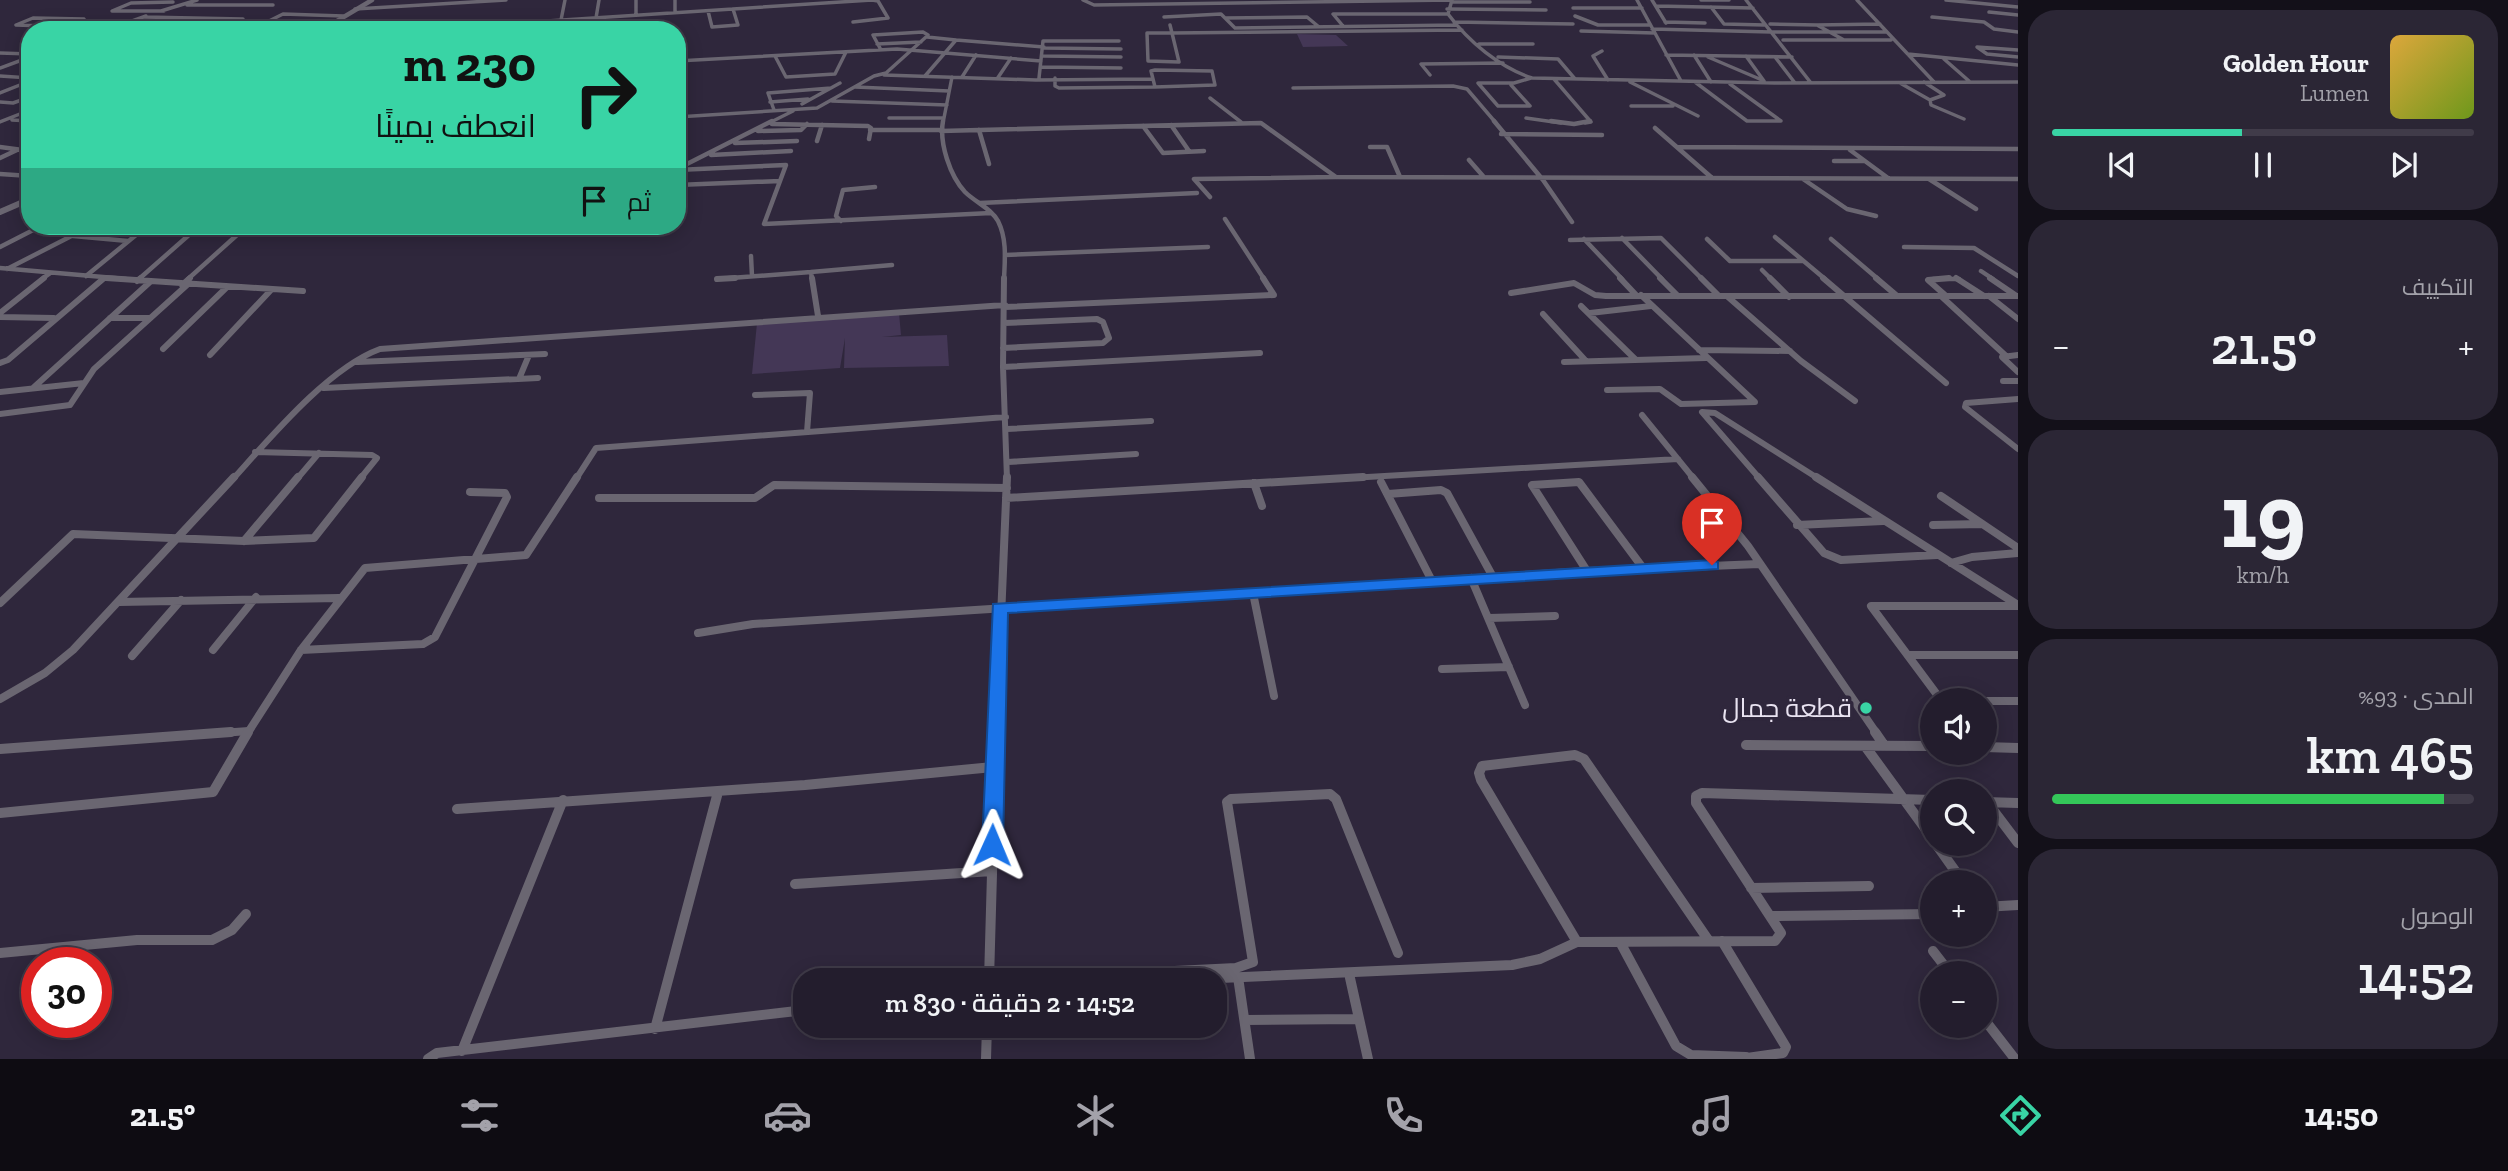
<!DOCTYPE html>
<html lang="ar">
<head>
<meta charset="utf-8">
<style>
  body { margin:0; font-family:"Zilla Slab",Cairo,serif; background:#2b2635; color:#f1f3f6; direction:rtl; height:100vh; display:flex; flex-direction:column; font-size:26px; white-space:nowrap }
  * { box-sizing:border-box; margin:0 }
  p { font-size:23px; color:#a3a2aa }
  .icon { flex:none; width:38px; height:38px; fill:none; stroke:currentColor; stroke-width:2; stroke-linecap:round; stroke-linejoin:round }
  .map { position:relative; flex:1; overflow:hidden; direction:ltr }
  .details { display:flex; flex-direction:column; gap:10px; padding:10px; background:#131019; width:490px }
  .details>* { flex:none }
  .top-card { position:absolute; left:21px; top:21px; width:665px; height:214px; border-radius:28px; box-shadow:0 4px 18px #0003,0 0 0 2px #403b49; direction:rtl; background:#39d4a5; color:#111; overflow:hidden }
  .tools { position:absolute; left:1920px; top:688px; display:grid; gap:14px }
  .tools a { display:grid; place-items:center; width:77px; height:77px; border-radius:50%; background:#231d2d; box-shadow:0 4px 18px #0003,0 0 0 2px #403b49; font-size:35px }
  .speed { position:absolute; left:21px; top:947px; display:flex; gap:14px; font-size:35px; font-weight:700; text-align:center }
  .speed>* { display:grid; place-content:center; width:91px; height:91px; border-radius:50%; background:#231d2d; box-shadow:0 4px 18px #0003,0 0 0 2px #403b49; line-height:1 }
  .speed .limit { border:10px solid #d22; background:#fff; color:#111 }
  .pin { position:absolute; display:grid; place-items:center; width:60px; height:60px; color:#fff; margin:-72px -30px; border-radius:50% 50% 50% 0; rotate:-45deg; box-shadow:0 0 7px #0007 }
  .pin .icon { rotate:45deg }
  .me { position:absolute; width:77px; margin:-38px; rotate:1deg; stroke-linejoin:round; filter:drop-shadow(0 0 5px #0008) }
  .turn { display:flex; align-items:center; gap:24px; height:147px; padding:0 35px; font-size:32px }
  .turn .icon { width:91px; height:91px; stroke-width:2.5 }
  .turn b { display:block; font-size:49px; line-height:60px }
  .then { display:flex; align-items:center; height:66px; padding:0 35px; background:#0003; gap:14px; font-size:26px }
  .big { font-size:52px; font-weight:600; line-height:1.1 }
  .details .card { flex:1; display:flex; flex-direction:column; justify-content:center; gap:10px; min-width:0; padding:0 24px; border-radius:28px; background:#2b2635 }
  .details .dial { align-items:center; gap:0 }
  .dial b { font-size:91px; line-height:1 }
  .song { display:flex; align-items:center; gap:21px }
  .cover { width:84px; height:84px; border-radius:10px; background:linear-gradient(135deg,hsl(40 70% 55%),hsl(80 70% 35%)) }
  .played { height:7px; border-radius:4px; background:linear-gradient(90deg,#39d4a5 45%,#403b49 45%) }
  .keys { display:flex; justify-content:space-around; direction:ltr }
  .heat { display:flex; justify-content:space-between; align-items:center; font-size:38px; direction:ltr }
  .charge { height:10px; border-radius:5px; background:linear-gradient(90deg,#34c759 93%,#403b49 0) }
  .trip { position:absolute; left:793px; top:968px; width:434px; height:70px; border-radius:28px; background:#231d2d; box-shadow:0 4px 18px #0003,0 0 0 2px #403b49; font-weight:600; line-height:70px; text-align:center; direction:rtl }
  .dock { display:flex; height:112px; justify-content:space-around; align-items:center; background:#0e0c12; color:#a3a2aa }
  .dock .icon { width:49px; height:49px }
  .dock .current { color:#39d4a5 }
  .dock b { font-size:32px; color:#f1f3f6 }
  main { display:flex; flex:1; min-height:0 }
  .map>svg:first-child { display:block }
  .green { fill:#443756 }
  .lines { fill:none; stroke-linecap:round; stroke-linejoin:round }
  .minor-far4 { stroke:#6a6671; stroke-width:3.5 }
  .minor-far3 { stroke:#6a6671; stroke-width:4.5 }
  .minor-far2 { stroke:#6a6671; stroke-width:6 }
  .minor-far1 { stroke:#6a6671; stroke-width:8 }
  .minor { stroke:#6a6671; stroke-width:10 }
  .tertiary-far1 { stroke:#6a6671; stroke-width:4.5 }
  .tertiary { stroke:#6a6671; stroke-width:6 }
  .route { fill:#1a73e8; stroke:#114b97; stroke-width:2 }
  .poi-dot { fill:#39d4a5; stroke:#2f273c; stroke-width:2.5 }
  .labels { text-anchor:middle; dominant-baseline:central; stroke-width:7; stroke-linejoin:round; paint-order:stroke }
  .poi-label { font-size:26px; fill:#e9e3f1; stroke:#2f273c; text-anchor:end }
</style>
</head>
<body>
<main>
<section class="details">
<div class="card">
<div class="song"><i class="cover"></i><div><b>Golden Hour</b><p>Lumen</p></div></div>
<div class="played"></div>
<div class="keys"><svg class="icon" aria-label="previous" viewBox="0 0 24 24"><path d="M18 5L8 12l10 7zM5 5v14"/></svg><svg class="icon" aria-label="pause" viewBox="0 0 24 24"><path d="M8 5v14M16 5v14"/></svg><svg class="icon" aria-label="next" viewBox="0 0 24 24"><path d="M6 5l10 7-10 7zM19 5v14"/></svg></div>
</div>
<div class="card"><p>التكييف</p>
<div class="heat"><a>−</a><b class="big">21.5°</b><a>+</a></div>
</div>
<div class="card dial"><b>19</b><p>km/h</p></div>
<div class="card"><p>المدى · 93%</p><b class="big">465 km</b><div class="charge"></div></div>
<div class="card"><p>الوصول</p><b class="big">14:52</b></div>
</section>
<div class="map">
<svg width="2018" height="1059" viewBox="0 0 2018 1059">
  <rect width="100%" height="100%" fill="#2f273c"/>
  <path class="green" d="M 1297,34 L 1336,35 L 1348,46 L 1303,47 Z
    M 899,313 L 901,335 L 882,337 L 947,335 L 949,366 L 844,368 L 845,338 L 840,368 L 752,374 L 757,323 Z"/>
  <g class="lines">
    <path class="minor-far4" d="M 636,0 L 636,15
      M 675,0 L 675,13
      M 1083,0 L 1094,5 L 1452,0
      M 1452,0 L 1448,14 C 1469,42 1499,67 1532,78 L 1775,83 L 2018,82
      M 1637,0 L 1681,81
      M 1652,0 L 1666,23
      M 1701,0 L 1729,0
      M 1746,0 L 1811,83
      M 1857,0 L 1934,82
      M 1946,0 L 2018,7
      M 1451,2 L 1530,2
      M 187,5 L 273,5
      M 1656,6 L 1753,8
      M 1711,7 L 1724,24 L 1765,25
      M 1573,8 L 1642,8
      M 355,9 L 506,0
      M 1447,9 L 1546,10
      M 161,11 L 197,0
      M 164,11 L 112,11 L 131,3 L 173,2
      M 708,11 L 712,27 L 738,25 L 733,9
      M 1989,12 L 2018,15
      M 1575,16 L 1598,25 L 1650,25
      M 144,17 L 243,19
      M 1164,17 L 1221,14 L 1235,28 L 1457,25
      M 1932,17 L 1984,22 L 1994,29 L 2018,32
      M 596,18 L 599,0
      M 1225,18 L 1307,17 L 1319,27
      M 561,20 L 565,0
      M 267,22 L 283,14 L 343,16
      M 1454,22 L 1573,24
      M 1665,22 L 1705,23
      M 1770,24 L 1817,25
      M 121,25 L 146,16
      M 1170,25 L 1172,33
      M 71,26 L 84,19 L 33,18 L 16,25 L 157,30
      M 1343,26 L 1333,14 L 1448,14
      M 229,29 L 322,29
      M 1652,29 L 1771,32
      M 406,30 L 872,0 L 878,1 L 888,18 L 853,22
      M 1581,31 L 1655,33
      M 1771,32 L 1887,32
      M 1147,33 L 1172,33 L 1179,62 L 1148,61 Z
      M 1172,33 L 1462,30
      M 927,37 L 956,40
      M 1783,40 L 1844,40 L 1817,25 L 1880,24
      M 1844,40 L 1891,40
      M 877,44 L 921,42
      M 1479,44 L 1533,44
      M 1044,48 L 1121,49
      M 881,50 L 873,35 L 923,32 L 928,35
      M 2018,50 L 1977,47 L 1987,54 L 2018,57
      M 1602,51 L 1593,56 L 1608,80
      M 0,53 L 30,54
      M 1908,54 L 2018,65
      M 1666,55 L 1792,57
      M 1694,55 L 1711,82
      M 775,56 L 786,77 L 835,74 L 846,52
      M 1043,56 L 1121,57
      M 1746,56 L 1764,81
      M 1498,57 L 1558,59 L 1575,79
      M 1708,57 L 1762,80
      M 1775,57 L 1795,83
      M 1944,59 L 1969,81
      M 677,61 L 897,49 L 1041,61
      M 1041,67 L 1121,68
      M 0,68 L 30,57
      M 1155,70 L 1212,71 L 1215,85 L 1155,87 L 1151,71 Z
      M 884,75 L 1036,80 L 1152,79
      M 1430,75 L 1421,64 L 1503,63
      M 0,76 L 30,78
      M 925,76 L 956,40 L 1044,47
      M 962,77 L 976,55
      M 1039,78 L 1043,41 L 1119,41
      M 1055,78 L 1055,86 L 1059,88 L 1155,87
      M 997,79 L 1011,58
      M 1554,79 L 1591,122 L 1585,123
      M 1630,82 L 1698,116
      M 1695,82 L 1747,121 L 1781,121 L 1730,84
      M 1924,82 L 1944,95 L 1930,100 L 1931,105 L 1964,119
      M 1900,83 L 1930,100
      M 1511,85 L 1530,106 L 1498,106 L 1478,83 L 1514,83 L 1531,78
      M 855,87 L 949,91
      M 1293,88 L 1453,86 L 1467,89 L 1496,123
      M 0,93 L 30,81
      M 1210,98 L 1241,122
      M 832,101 L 947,105
      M 0,102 L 13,103 L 30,97
      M 770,102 L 808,99
      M 802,104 L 840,83
      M 1631,106 L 1673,106
      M 774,110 L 768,93 L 831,88
      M 677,117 L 817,108 L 874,76 L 886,73 L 926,37
      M 889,118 L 943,118
      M 1526,118 L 1561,123
      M 12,120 L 30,121
      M 0,122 L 30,110
      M 769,123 L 793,111
      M 943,123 L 952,77
      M 1254,123 L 1261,123"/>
    <path class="minor-far3" d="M 943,121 C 939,143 950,176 965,192 C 975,202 992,209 998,221 C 1007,239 1005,259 1004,279
      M 1494,121 L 1543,180 L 1572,222
      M 1551,121 L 1574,124 L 1590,121
      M 772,124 L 868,126 L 871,128 L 869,139
      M 1171,125 L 1189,151
      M 1143,126 L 1163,153 L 1204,151
      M 1655,128 L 1711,177
      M 870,130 L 941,130
      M 979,130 L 989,164
      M 758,131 L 801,130 L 807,124
      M 941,131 L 1261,123 L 1336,177 L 2018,179
      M 1501,134 L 1602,135
      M 817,141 L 822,125
      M 735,143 L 797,141
      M 0,147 L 30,151
      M 1370,147 L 1387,147 L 1400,177
      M 1677,147 L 2018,149
      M 1850,150 L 1888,178
      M 711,155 L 791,151
      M 0,158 L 17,150
      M 1469,160 L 1483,176
      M 1834,161 L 1864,161
      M 22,166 L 30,166
      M 679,168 L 772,121
      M 677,170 L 786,165 L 764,224 L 991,213
      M 0,174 L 30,176
      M 1803,179 L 1847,209 L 1876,216
      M 1929,179 L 1976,209
      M 677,185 L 780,181
      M 1210,197 L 1194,179 L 1335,177
      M 980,203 L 1197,193
      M 1225,219 L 1264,279
      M 841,221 L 836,216 L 843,190 L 875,187
      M 73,236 L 128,241
      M 1775,237 L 1825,279
      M 1622,238 L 1662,279
      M 1584,239 L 1622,279
      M 1707,239 L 1730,261 L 1803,261
      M 1831,239 L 1878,279
      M 1570,240 L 1661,238 L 1702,279
      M 0,247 L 41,226
      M 1904,247 L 1974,248 L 2018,276
      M 1005,255 L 1208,247
      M 751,256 L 752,276
      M 0,268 L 126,279
      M 7,269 L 91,226
      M 1762,270 L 1771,279
      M 1981,271 L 1993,279
      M 86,276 L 147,226
      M 42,279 L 49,274
      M 139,279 L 198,227 L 205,226
      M 188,279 L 237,235 L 228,226
      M 717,279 L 811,272
      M 812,279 L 811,272 L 892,265
      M 1933,279 L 1959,279"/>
    <path class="minor-far2" d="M 106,278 L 303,291
      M 812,278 L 818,316
      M 1004,278 L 1003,367 L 1007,479
      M 1620,278 L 1636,295
      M 1660,278 L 1678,296
      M 1701,278 L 1719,296
      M 1770,278 L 1789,297
      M 1823,278 L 1946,383
      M 1876,278 L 1896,295
      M 1956,278 L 1984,296
      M 1990,278 L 2015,295
      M 717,279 L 735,278
      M 137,281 L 141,278
      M 182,285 L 190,278
      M 1511,293 L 1574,283 L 1595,295 L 1606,296 L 2018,296
      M 1945,295 L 1928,280 L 1949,278
      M 1941,296 L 2005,355
      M 1989,296 L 2018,319
      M 1728,297 L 1801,361 L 1855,401
      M 1581,306 L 1635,359
      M 1005,307 L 1274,295 L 1263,278
      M 0,313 L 44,278
      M 1590,313 L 1651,306
      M 1543,314 L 1586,361
      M 0,317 L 54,318
      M 110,318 L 149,318
      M 1003,348 L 1103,343 L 1109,338 L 1103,322 L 1097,319 L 1004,323
      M 163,349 L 226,288
      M 1699,350 L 1790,351
      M 210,355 L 271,290
      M 2018,355 L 2002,357 L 2018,372
      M 358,362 L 545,354
      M 1564,362 L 1706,358
      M 0,363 L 8,360 L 103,279
      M 1003,367 L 1260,353
      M 519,379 L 529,355
      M 2003,381 L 2018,381
      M 33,388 L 150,282
      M 324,388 L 538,378
      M 1607,390 L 1660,389 L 1681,404 L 1755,402 L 1641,295
      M 0,392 L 84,383
      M 755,395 L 810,393 L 807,432
      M 2018,399 L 1966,403 L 1965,407 L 2018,449
      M 0,414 L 70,405 L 94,369 L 187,285
      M 1642,415 L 1694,479
      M 1007,429 L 1151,421
      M 255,452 L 372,455 L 377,458 L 360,479
      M 1008,462 L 1136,454
      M 233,479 C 270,438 328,368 380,349 L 1005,305
      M 297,479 L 319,453
      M 576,479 L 596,448 L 1006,417
      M 1333,479 L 1678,459
      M 1760,479 L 1702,412 L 1715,413 L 1819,479"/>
    <path class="minor-far1" d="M 1692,477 L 1748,546 L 1877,734
      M 1758,477 L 1824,553 L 1841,560 L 1937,555
      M 1816,477 L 2018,605
      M 1381,482 L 1432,581
      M 1254,483 L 1262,506
      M 1388,494 L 1441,490 L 1447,493 L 1493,577
      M 1941,496 L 2018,548
      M 599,498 L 755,498 L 774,485 L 1007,488
      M 1006,498 L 1363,477
      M 1797,525 L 1883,521
      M 1933,525 L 1982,524
      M 244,541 L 298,477
      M 1951,563 L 1972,557 L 2018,553
      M 1587,571 L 1532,485 L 1579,482 L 1643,568
      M 1471,578 L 1525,705
      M 1253,593 L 1274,696
      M 119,602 L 339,598
      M 0,603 L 73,534 L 244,541 L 314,538 L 362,477
      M 1489,618 L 1555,616
      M 698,633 L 753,624 L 1587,571 L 1759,564
      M 213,650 L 256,597
      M 301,650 L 423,644 L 435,637 L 507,497 L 505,493 L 470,492
      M 1908,655 L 2018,655
      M 132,656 L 181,600
      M 1442,669 L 1509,667
      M 0,699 L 45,673 L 73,650 L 234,477
      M 1941,700 L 1871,606 L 2017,606
      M 1984,701 L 2018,701
      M 249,731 L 301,650 L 365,568 L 526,555 L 577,477
      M 207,734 L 249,731 L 247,734
      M 996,734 L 1007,477"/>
    <path class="minor" d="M 1875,732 L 1884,745
      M 1746,745 L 1932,746
      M 1865,746 L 1932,838
      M 1984,747 L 2018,748
      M 0,749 L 231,732
      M 1985,802 L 2018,803
      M 1987,802 L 2018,843
      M 457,809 L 805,785 L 993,767
      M 0,813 L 213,792 L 248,732
      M 1936,844 L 1963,882
      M 795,884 L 992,871
      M 1751,888 L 1869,886
      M 1984,907 L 2018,905
      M 1770,916 L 1932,914
      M 1722,941 L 1786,1047 L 1783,1053 L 1747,1058
      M 1577,942 L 1481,780 L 1479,773 L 1482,766 L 1575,755 L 1584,759 L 1709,941
      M 1620,942 L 1676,1046 L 1691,1055 L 1746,1057
      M 1933,951 L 1950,973
      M 0,953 L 137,940 L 212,940 L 232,930 L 246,914
      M 1238,977 L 1250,1059
      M 1350,978 L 1368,1059
      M 989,980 L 996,732
      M 989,980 L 1236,968 L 1253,962 L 1227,802 L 1231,799 L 1330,794 L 1336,799 L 1398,953
      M 1175,980 L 1512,965 L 1540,959 L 1577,942 L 1775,941 L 1781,933 L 1696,803 L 1696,796 L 1702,793 L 1932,800
      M 1984,1019 L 2015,1059
      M 1245,1020 L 1358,1019
      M 655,1029 L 718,792
      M 462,1051 L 563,800
      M 428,1059 L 437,1053 L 805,1010
      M 986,1059 L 987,1026"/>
    <path class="tertiary-far1" d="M 322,30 L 372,0"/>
    <path class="tertiary" d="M 0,212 L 30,199"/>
  </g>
  <path class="route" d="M 1712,560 L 1718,562 L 1718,569 L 1008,613 L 1003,845 L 1000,851 L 992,853 L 985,851 L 982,845 L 993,604 Z"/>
  <circle class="poi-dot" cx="1866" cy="708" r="7"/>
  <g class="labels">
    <g class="poi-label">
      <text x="1852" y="708">قطعة جمال</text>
    </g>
  </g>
</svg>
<div class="tools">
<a><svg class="icon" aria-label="sound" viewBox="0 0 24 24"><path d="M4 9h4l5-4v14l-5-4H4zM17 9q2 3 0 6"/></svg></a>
<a><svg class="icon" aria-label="search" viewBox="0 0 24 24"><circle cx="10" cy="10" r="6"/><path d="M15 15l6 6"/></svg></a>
<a>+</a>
<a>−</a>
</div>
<div class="speed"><div class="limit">30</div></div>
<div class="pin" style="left:1712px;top:565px;background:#d93025"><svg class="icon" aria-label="arrive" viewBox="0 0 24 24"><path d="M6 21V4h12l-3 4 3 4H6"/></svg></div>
<svg class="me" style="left:992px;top:845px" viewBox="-20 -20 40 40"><path d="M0-17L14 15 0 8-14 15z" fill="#1a73e8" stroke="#fff" stroke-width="4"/></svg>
<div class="trip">14:52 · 2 دقيقة · 830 m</div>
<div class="top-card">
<div class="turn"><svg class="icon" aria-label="right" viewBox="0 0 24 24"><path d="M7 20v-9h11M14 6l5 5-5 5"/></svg><div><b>230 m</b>انعطف يمينًا</div></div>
<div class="then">ثم<svg class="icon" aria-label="arrive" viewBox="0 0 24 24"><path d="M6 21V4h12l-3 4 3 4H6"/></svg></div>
</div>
</div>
</main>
<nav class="dock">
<b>14:50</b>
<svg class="icon current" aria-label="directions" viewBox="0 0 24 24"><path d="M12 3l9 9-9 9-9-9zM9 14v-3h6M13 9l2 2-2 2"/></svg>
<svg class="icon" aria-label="music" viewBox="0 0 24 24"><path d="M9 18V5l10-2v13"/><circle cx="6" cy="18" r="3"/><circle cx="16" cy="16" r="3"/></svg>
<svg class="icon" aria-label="phone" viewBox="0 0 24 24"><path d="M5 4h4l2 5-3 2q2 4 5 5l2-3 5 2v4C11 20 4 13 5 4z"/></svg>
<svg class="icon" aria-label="climate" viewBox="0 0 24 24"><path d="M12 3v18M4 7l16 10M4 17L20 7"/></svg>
<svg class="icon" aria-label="car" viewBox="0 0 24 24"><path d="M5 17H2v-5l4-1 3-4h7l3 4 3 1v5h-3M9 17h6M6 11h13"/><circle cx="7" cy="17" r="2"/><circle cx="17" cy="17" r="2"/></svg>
<svg class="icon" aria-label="filters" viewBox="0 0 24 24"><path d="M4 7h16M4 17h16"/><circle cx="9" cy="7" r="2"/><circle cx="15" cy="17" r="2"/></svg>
<b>21.5°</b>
</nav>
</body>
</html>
